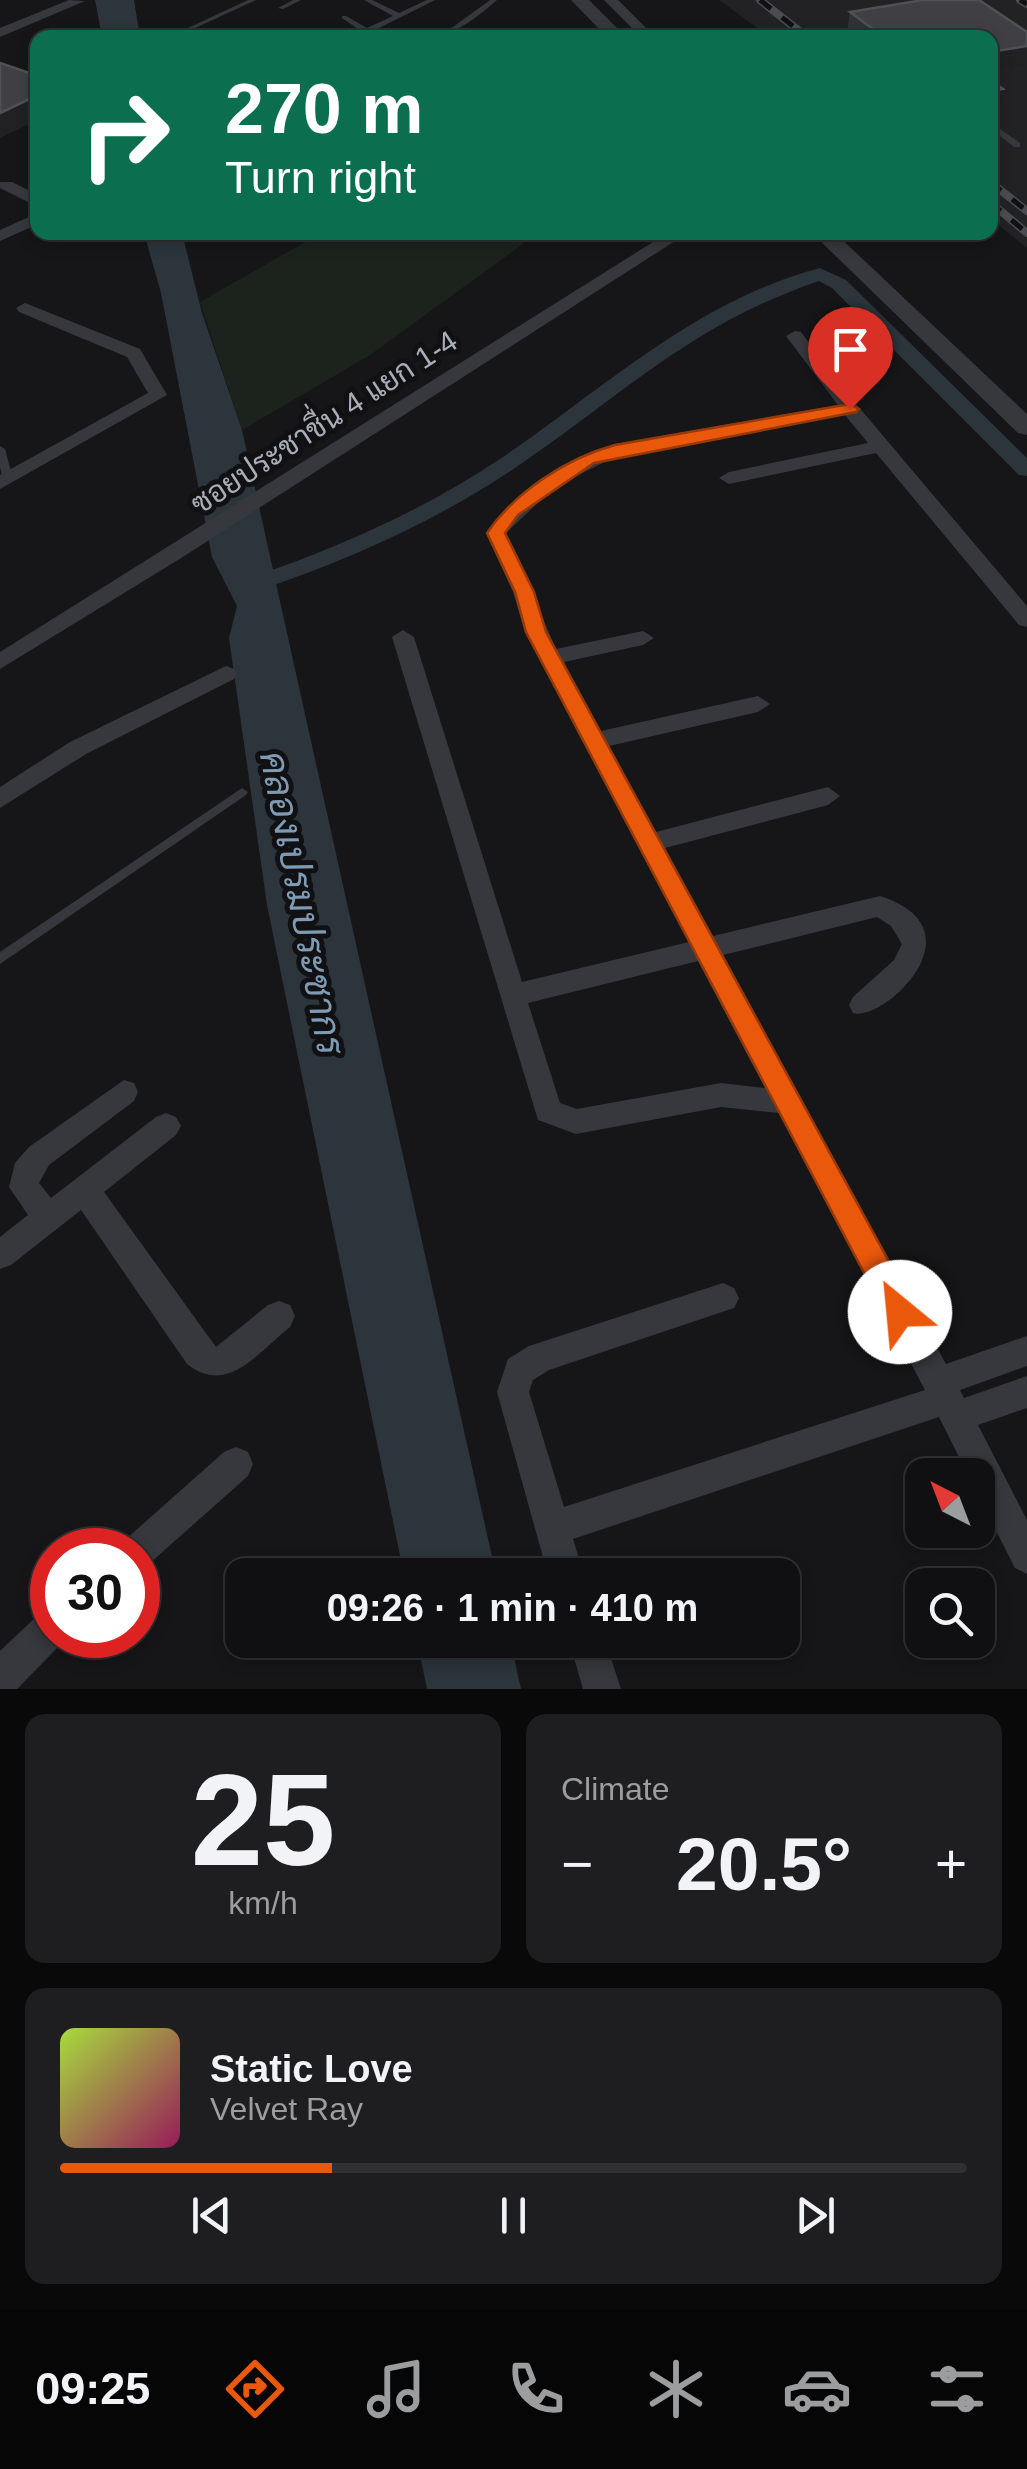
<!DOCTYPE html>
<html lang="en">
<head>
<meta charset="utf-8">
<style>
  body { margin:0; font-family:Helvetica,Sarabun,sans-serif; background:#1e1e20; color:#f1f3f6; height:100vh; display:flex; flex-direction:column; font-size:38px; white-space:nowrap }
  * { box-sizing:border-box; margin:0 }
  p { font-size:32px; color:#9c9d9f }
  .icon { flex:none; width:55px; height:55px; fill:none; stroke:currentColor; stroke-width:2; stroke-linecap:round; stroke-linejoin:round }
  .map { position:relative; height:1689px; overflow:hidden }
  .panel { display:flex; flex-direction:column; gap:25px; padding:25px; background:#09090a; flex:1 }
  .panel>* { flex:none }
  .top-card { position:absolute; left:30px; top:30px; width:968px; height:210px; border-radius:20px; box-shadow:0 5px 15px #0003,0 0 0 2px #303032; background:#0b6e4f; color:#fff; overflow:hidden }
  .needle { width:65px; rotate:318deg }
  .fabs { position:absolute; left:905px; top:1458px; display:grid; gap:20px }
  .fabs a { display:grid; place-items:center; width:90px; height:90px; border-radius:20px; background:#101012; box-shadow:0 5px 15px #0003,0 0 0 2px #303032; font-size:50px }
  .speed { position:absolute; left:30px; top:1528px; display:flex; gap:20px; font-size:50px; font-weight:700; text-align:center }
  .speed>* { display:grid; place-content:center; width:130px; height:130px; border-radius:50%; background:#101012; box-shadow:0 5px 15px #0003,0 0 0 2px #303032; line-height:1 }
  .speed .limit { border:15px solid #d22; background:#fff; color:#111 }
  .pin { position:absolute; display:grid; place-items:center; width:85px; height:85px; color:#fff; margin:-102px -42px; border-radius:50% 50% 50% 0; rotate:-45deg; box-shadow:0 0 10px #0007 }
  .pin .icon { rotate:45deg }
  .me { position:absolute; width:110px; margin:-55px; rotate:332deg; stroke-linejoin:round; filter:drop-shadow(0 0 8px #0008) }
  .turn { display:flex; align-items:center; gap:35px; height:210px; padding:0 30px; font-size:45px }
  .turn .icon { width:130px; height:130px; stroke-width:2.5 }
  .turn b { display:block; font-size:70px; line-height:85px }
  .big { font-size:75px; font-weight:700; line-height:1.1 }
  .panel .tile { flex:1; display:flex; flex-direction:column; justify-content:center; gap:15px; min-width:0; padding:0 35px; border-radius:20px; background:#1e1e20 }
  .panel .dial { align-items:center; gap:0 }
  .dial b { font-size:130px; line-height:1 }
  .song { display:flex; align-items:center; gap:30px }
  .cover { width:120px; height:120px; border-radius:15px; background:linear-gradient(135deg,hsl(80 70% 55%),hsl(330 70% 35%)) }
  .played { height:10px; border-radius:5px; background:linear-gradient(90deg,#ea580c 30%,#303032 30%) }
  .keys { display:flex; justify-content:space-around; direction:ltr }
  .heat { display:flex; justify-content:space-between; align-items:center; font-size:55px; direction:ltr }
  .panel .tiles { flex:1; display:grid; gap:25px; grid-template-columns:1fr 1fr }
  .tile:last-child { grid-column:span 2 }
  .trip { position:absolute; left:225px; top:1558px; width:575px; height:100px; border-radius:20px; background:#101012; box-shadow:0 5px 15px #0003,0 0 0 2px #303032; font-weight:700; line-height:100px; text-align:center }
  .tab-bar { display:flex; height:160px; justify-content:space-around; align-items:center; background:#060607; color:#9c9d9f }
  .tab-bar .icon { width:70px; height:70px }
  .tab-bar .current { color:#ea580c }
  .tab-bar b { font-size:45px; color:#f1f3f6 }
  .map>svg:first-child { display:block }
  .built { fill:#222225 }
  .green { fill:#1c231d }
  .water { fill:#2c353c }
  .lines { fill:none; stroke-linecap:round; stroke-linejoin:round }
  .canal { fill:#2c353c; fill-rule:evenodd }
  .service { fill:#37383d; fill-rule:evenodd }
  .minor { fill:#37383d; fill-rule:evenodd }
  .tertiary { fill:#37383d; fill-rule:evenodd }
  .rail-casing { stroke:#4a4c52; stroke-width:8 }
  .rail { stroke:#111113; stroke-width:5; stroke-dasharray:14; stroke-linecap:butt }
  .wall { fill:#323236 }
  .shaded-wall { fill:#212124 }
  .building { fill:#3f3f44; stroke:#4f5156; stroke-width:2.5 }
  .route { fill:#ea580c; stroke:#983908; stroke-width:2.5 }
  .labels { text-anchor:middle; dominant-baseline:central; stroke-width:10; stroke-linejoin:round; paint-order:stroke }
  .far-street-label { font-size:30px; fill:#a8adb8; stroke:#111113 }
  .water-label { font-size:38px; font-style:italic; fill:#7f9bb3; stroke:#111113 }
</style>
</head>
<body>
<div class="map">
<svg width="1027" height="1689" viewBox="0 0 1027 1689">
  <rect width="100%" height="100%" fill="#161618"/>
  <path class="built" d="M 719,0 L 1027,0 L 1027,248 L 990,218 L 990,38 L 770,37 Z"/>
  <path class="green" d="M 321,233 L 538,233 L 370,355 L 242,430 L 200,302 Z"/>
  <path class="water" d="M 95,0 L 134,0 L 140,37 L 102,37 Z
    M 144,233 L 182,233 L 202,313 L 242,430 L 496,1575 L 404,1575 L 267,905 L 229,638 L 237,606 L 212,557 L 161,293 Z
    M 417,1640 L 510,1640 L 521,1689 L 427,1689 Z"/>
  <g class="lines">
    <path class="canal" d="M 820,268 L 846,280 L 1027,458 L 1027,476 L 1019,475 L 832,288 L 819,281 C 690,325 623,395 515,468 C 435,522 346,561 254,592 L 238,592 L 234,587 L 238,582 C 330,551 419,513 500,459 C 604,389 695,301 820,268 Z"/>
    <path class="service" d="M 248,0 L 256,0 L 193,29 L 188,28 Z
      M 293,0 L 301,0 L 283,9 L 278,8 Z
      M 364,0 L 372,0 L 399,13 L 427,0 L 435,0 L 379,28 L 389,38 L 382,38 L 374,30 L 358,38 L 349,38 L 361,31 L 342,18 L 342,16 L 346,16 L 367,28 L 393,16 Z
      M 490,0 L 497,0 C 476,18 452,38 423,38 L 453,27 Z
      M 832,30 L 843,38 L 835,38 L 829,32 Z
      M 278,34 L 287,37 L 288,38 L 276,37 L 275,36 Z
      M 990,122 L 1020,143 L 1020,147 L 1014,147 L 990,128 Z
      M 0,446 L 5,449 L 13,479 L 12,481 L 8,482 L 3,479 L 0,467 Z
      M 242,788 L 248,792 L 246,795 L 0,964 L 0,952 Z"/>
    <path class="minor" d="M 69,0 L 85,1 L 0,37 L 0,28 Z
      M 604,0 L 618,0 L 656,38 L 642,38 Z
      M 0,182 L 12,182 L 38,195 L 38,207 L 0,188 Z
      M 38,213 L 38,224 L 0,241 L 0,230 Z
      M 669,232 L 689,232 L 178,560 L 0,669 L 0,652 Z
      M 25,303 L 140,349 L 167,395 L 0,489 L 0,475 L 148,393 L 127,357 L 19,312 L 16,308 Z
      M 795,331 L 801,332 L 857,405 L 1027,606 L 1027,627 L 1019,625 L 876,453 L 729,484 L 719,478 L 729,472 L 868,443 L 845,415 L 619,455 L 556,486 L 506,533 L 556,649 L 643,631 L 654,638 L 643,645 L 564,662 L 601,731 L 758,696 L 770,704 L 758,712 L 609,746 L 656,832 L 828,787 L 840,796 L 828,805 L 665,848 L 713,936 L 880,896 C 984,929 883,1023 853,1013 L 849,1005 L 853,997 L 894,960 L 902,944 L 891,926 L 877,917 L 723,955 L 946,1364 L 1027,1336 L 1027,1366 L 960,1390 L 964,1398 L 1027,1376 L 1027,1408 L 978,1425 L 1027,1520 L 1027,1574 L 1015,1568 L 978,1495 L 978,1475 L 968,1475 L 939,1417 L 573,1539 L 584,1575 L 548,1575 L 497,1392 L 508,1359 L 529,1346 L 723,1283 L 734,1288 L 739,1298 L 734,1308 L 549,1370 L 533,1380 L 529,1392 L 564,1507 L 925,1390 L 779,1113 L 721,1107 L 576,1134 L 538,1120 L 392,637 L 403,630 L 414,637 L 522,982 L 689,942 L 525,632 L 513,592 L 486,533 C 517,490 563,458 615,444 L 838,405 L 786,336 ZM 698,961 L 765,1088 L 721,1083 L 577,1109 L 560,1103 L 528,1003 Z
      M 226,666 L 234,669 L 237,674 L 234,679 L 86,754 L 0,808 L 0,787 L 70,742 Z
      M 124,1080 L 134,1083 L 138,1092 L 134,1101 L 49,1165 L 39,1183 L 51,1198 L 156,1117 L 166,1113 L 176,1117 L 181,1126 L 176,1135 L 104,1192 L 216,1347 L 268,1305 L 279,1301 L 290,1305 L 295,1316 L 290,1327 C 257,1353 228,1396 187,1364 L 81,1210 L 11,1265 L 0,1269 L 0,1237 L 28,1215 L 9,1187 L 15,1163 L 29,1147 Z
      M 236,1447 L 248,1452 L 253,1464 L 248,1476 L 150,1563 L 138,1568 L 138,1550 L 121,1550 L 126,1539 L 224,1452 Z
      M 52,1609 L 52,1635 L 67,1635 L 65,1640 L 17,1689 L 0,1689 L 0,1651 L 39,1614 Z
      M 569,1640 L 605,1640 L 621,1689 L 583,1689 Z"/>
    <path class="tertiary" d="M 571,0 L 589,0 L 627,38 L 608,38 Z
      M 811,232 L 834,232 L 1027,414 L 1027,435 L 1018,433 Z"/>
    <g class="rail-casing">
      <path id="rail" d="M 760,0 L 808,38
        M 1020,0 L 1027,4
        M 990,182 L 1027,211
        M 990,202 L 1027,233"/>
    </g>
    <use href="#rail" class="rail"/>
  </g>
  <path class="wall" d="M 850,12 L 1027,32 L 1027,66 L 990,73 L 990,38 L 854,38 L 847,32 Z"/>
  <path class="shaded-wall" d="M 1027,46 L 1027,66 L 990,73 L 990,52 Z
    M 1003,89 L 998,111 L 990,112 L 990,92 Z
    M 38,95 L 38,120 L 0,138 L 0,113 Z"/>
  <path class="building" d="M 923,0 L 979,0 L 1027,32 L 1027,46 L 990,52 L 990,38 L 885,38 L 850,12 Z
    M 0,63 L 38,76 L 38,95 L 0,113 Z
    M 990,80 L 1003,89 L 990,92 Z"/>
  <path class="route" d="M 850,404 L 859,409 L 856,412 L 594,463 L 518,515 L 505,533 L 534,592 L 546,632 L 911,1302 L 915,1312 L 911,1322 L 900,1326 L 890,1322 L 526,632 L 515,592 L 487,533 C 515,492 567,458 615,445 Z"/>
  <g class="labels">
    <g class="far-street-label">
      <text transform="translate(324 422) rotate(-33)">ซอยประชาชื่น 4 แยก 1-4</text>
    </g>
    <g class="water-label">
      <text transform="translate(302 903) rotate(79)">คลองเปรมประชากร</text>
    </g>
  </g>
</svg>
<div class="fabs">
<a><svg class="needle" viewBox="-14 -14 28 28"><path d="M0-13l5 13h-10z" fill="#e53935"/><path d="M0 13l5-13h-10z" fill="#9c9d9f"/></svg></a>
<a><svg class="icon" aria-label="search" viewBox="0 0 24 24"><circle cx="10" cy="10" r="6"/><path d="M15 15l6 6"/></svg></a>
</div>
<div class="speed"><div class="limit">30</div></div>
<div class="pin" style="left:850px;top:409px;background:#d93025"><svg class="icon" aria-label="arrive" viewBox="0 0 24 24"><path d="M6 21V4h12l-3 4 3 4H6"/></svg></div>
<svg class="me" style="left:900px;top:1312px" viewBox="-20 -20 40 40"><circle r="19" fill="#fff"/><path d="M0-13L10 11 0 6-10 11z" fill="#ea580c"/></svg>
<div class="trip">09:26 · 1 min · 410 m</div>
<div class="top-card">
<div class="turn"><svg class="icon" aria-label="right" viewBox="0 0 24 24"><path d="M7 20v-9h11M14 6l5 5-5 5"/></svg><div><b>270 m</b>Turn right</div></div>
</div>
</div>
<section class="panel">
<div class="tiles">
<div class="tile dial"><b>25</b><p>km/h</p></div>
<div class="tile"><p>Climate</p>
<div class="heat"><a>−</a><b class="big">20.5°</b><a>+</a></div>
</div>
<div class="tile">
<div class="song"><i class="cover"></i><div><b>Static Love</b><p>Velvet Ray</p></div></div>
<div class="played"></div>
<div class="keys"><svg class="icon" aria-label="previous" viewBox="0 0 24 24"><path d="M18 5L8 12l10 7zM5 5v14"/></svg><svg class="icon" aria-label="pause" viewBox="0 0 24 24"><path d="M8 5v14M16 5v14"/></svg><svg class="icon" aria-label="next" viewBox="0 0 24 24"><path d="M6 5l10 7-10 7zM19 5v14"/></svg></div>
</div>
</div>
</section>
<nav class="tab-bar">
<b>09:25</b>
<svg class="icon current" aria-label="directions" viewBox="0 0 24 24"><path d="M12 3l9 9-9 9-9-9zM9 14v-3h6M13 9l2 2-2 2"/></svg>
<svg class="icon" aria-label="music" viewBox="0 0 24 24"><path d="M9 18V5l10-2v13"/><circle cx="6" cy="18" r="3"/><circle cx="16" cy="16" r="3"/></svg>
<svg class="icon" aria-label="phone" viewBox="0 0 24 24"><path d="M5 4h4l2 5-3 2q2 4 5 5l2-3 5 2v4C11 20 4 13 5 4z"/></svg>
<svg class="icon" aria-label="climate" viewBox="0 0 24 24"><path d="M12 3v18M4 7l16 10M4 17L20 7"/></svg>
<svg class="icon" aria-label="car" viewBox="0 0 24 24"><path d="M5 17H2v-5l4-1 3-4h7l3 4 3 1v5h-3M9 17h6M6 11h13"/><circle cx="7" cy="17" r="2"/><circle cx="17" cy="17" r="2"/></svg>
<svg class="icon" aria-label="filters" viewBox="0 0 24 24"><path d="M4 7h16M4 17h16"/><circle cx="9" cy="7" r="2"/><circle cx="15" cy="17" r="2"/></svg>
</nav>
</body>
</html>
